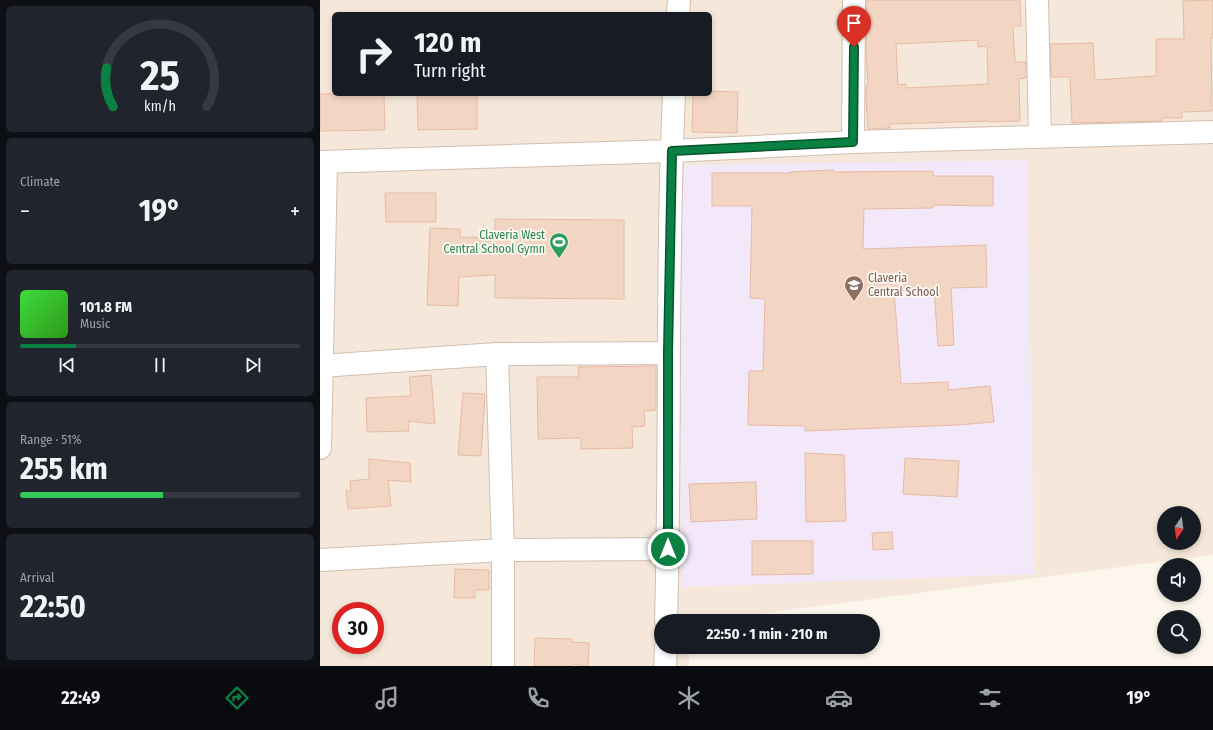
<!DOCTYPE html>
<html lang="en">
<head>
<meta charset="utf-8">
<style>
  body { margin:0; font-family:"Fira Sans Condensed",sans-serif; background:#20242c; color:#f1f3f6; height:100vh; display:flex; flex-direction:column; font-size:15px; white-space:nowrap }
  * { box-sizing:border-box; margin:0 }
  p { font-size:13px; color:#9ea1a6 }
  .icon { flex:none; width:22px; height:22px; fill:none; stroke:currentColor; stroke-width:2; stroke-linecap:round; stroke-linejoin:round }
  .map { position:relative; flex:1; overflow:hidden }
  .sheet { display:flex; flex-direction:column; gap:6px; padding:6px; background:#0d0f14; width:320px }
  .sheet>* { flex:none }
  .banner { position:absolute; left:12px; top:12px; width:380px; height:84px; border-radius:6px; box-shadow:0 2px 6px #0003; background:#171b24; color:#f1f3f6; overflow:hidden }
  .needle { width:26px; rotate:193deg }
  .tools { position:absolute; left:837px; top:506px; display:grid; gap:8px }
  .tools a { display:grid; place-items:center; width:44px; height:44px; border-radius:50%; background:#171b24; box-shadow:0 2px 6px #0003; font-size:20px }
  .speed { position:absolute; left:12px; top:602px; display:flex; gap:8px; font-size:20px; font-weight:700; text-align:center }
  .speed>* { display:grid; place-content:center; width:52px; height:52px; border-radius:50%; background:#171b24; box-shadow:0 2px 6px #0003; line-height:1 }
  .speed .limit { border:6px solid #d22; background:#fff; color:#111 }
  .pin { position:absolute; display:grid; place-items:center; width:34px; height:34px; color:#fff; margin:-41px -17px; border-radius:50% 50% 50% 0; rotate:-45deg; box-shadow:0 0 4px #0007 }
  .pin .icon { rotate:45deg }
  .me { position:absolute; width:44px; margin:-22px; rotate:0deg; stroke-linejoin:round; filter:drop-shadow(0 0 3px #0008) }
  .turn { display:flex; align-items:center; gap:14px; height:84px; padding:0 16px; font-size:18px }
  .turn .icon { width:52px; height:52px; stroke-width:2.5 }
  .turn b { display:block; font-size:28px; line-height:34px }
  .big { font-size:30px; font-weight:700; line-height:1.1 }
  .sheet .card { flex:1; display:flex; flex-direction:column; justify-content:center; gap:6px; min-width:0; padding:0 14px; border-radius:6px; background:#20242c }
  .sheet .dial { align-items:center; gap:0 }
  .dial svg { height:104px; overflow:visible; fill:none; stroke:#363941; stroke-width:7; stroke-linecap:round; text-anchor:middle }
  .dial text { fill:#f1f3f6; stroke:none }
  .song { display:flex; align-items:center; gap:12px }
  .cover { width:48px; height:48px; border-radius:6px; background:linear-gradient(135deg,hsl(120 70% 55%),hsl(110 70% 35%)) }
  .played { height:4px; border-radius:2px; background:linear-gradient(90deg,#0b8043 20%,#363941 20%) }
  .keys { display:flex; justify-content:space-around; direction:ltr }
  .heat { display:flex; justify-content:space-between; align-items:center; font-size:22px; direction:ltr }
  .charge { height:6px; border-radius:3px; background:linear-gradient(90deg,#34c759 51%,#363941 0) }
  .trip { position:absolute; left:334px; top:614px; width:226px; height:40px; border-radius:20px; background:#171b24; box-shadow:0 2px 6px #0003; font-weight:700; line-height:40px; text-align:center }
  .dock { display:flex; height:64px; justify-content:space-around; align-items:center; background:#090b0e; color:#9ea1a6 }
  .dock .icon { width:28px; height:28px }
  .dock .active { color:#0b8043 }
  .dock b { font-size:18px; color:#f1f3f6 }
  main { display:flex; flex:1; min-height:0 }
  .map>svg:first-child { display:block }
  .residential { fill:#f5e8da; fill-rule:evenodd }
  .education { fill:#f3e8fa }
  .building { fill:#f3d5c3; stroke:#e6bba3; fill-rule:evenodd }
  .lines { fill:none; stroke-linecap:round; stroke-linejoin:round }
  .minor-casing { stroke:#d1beb0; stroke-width:24 }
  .minor { stroke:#fff; stroke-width:22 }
  .route-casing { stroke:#07532c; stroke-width:10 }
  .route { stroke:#0b8043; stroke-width:7 }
  .labels { text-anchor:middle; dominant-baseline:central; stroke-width:3.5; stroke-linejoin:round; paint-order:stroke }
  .leisure-label { font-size:12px; fill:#27864d; stroke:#fffaf3; text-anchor:end }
  .education-label { font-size:12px; fill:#785e54; stroke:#fffaf3; text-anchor:start }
</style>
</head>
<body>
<main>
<section class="sheet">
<div class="card dial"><svg viewBox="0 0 100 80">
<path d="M14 69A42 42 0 1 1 86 69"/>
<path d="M14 69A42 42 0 0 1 9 39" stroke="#0b8043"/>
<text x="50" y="56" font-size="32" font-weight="700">25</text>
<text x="50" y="72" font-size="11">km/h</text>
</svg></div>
<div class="card"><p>Climate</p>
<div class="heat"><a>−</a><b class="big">19°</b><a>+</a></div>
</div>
<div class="card">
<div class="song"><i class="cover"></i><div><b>101.8 FM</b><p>Music</p></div></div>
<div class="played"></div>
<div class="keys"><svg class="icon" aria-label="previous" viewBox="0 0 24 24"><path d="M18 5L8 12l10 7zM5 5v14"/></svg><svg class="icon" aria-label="pause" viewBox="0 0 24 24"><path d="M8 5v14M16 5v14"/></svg><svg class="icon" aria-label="next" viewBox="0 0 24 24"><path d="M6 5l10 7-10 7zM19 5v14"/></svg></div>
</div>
<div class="card"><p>Range · 51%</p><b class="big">255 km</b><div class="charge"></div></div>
<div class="card"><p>Arrival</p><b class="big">22:50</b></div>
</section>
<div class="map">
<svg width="893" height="666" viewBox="0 0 893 666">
  <rect width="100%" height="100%" fill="#fdf6ec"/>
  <path class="residential" d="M 0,0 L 893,0 L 893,555 L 382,621 L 341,621 L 341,647 L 369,647 L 369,666 L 0,666 ZM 14,14 L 390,14 L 390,94 L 14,94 ZM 844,513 L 874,513 L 874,543 L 844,543 ZM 21,611 L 55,611 L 55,645 L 21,645 Z"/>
  <path class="education" d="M 707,160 L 714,574 L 362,587 L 357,165 Z"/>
  <path class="building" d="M 546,0 L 700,0 L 701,26 L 693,26 L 695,62 L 706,62 L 706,78 L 699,79 L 700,121 L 669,122 L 669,121 L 570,124 L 570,128 L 548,129 L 546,98 L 546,86 L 548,86 L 546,54 ZM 658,40 L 658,47 L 667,46 L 668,84 L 586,88 L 586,84 L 578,85 L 576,44 Z
    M 893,0 L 893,38 L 891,38 L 892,111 L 862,112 L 862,118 L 842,118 L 842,121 L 752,123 L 750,77 L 731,77 L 730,44 L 773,43 L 775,80 L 836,76 L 836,39 L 864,39 L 863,1 Z
    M 390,91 L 418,92 L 417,133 L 372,132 L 373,94 L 390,94 Z
    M 0,94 L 64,94 L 65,130 L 0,131 Z
    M 97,94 L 157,94 L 157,129 L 98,130 Z
    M 514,170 L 514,172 L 613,171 L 613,176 L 673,176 L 673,206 L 613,205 L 613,208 L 544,209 L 543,249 L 666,245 L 667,287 L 631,288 L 634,345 L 618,346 L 614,289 L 574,290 L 581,384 L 628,382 L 628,390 L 670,386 L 674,422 L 637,425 L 485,431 L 485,426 L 428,425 L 429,371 L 443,371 L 445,299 L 430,298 L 432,206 L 392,206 L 392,173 L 470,173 L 470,172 Z
    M 65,193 L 116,193 L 116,222 L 66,222 Z
    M 175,219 L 304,220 L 304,299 L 175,298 L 175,275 L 139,277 L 138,306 L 107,305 L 110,228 L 140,229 L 140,237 L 175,238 Z
    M 336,366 L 336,410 L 324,411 L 325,426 L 312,427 L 313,448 L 261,449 L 261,438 L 218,439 L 217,377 L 259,377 L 258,367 Z
    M 111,375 L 115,424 L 88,421 L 89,431 L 47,432 L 46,398 L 91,396 L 89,377 Z
    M 143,393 L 165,394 L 161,456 L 138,455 Z
    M 485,453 L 524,455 L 526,521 L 486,522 Z
    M 585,458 L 639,461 L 637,497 L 583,494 Z
    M 49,459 L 90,463 L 91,482 L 68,480 L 71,506 L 28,509 L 26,491 L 31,491 L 30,481 L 49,479 Z
    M 436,482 L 437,519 L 371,522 L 369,484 Z
    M 572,532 L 573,549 L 553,550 L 552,533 Z
    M 432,541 L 493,541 L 493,574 L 432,575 Z
    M 135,569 L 169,570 L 169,590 L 155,590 L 155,598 L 134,598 Z
    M 215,638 L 252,639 L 252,642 L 269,643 L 268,666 L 252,664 L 252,666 L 214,666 Z"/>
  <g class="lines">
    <g class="minor-casing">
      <path id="minor" d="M 717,0 L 720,137
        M 358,14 L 359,0
        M 533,142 L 534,0
        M 0,162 L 352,151 L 533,142 L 893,132
        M 177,354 L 183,550 L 183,666
        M 0,366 L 177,354 L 348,353
        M 0,448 L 6,162
        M 0,560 L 183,550 L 348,549
        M 346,621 C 351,445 346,270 354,94
        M 345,666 L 346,647"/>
    </g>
    <use href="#minor" class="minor"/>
  </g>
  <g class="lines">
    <g class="route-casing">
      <path id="route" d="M 348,549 L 348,353 L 352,151 L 533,142 L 534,47"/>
    </g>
    <use href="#route" class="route"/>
  </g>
  <defs>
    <g id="stadium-pin" transform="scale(1)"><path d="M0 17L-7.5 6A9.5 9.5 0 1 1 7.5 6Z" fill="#2e9e5b" stroke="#fffaf3"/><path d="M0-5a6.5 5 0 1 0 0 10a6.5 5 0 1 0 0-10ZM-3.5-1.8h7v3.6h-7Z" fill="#fff"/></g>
    <g id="school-pin" transform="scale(1)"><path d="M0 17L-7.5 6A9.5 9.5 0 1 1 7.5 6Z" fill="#8d6e63" stroke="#fffaf3"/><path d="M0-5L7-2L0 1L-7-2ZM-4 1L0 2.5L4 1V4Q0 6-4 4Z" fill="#fff"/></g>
  </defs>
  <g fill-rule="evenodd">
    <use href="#stadium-pin" x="239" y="242"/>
    <use href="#school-pin" x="534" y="285"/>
  </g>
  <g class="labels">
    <g class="leisure-label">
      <text x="225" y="235">Claveria West<tspan x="225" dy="14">Central School Gymn</tspan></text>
    </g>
    <g class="education-label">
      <text x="548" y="278">Claveria<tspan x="548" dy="14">Central School</tspan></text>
    </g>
  </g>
</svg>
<div class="tools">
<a><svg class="needle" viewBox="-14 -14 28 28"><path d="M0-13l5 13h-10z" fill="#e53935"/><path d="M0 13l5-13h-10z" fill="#9ea1a6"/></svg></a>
<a><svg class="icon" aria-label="sound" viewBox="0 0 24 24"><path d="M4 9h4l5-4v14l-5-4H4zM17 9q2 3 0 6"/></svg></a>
<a><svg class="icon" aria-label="search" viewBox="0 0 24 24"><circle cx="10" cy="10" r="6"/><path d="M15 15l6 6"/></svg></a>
</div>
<div class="speed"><div class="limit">30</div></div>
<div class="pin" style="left:534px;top:47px;background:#d93025"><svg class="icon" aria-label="arrive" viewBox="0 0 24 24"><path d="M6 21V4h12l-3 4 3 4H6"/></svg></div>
<svg class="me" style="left:348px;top:549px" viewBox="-20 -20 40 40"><circle r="17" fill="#0b8043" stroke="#fff" stroke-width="3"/><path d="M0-11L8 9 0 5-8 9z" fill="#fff"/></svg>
<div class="trip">22:50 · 1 min · 210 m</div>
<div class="banner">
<div class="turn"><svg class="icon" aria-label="right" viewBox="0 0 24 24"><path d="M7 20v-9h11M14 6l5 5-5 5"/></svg><div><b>120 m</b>Turn right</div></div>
</div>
</div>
</main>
<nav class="dock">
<b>22:49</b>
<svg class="icon active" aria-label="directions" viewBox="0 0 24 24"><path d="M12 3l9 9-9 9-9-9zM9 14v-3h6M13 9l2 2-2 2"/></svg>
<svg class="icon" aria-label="music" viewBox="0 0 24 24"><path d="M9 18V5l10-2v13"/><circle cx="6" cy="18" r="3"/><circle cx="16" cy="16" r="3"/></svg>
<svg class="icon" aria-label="phone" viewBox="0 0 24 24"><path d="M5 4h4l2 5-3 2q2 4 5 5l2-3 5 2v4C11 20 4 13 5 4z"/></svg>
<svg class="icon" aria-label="climate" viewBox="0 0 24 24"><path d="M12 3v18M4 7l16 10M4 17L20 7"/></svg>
<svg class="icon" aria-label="car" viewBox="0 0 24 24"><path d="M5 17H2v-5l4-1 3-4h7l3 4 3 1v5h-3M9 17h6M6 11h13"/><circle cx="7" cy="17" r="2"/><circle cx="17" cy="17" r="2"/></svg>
<svg class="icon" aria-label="filters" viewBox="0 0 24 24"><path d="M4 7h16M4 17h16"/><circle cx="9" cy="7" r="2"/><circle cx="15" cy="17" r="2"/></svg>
<b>19°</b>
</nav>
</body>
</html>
